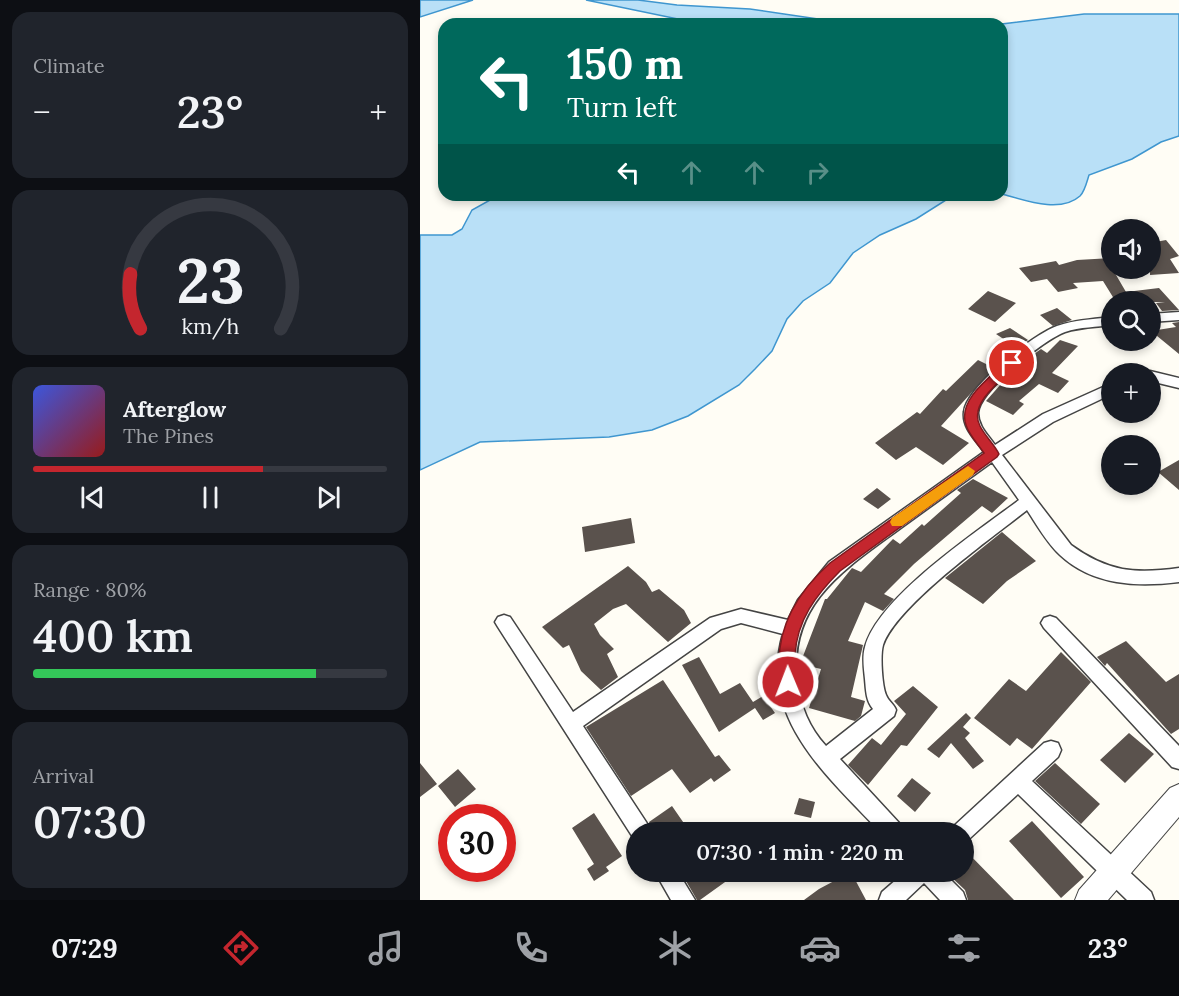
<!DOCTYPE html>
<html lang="en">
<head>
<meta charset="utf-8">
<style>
  body { margin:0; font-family:Lora,serif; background:#20242c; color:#f1f3f6; height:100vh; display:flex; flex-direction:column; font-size:22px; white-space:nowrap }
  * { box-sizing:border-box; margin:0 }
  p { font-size:20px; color:#9ea1a6 }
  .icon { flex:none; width:33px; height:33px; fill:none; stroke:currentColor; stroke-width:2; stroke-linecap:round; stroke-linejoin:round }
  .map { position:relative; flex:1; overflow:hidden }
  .sheet { display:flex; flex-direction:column; gap:12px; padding:12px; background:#0d0f14; width:420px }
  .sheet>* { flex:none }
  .banner { position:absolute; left:18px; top:18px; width:570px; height:183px; border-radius:18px; box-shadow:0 3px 9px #0003; background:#00695c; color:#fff; overflow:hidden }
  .buttons { position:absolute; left:681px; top:219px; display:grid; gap:12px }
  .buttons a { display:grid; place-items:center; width:60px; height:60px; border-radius:50%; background:#171b24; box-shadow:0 3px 9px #0003; font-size:30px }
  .speed { position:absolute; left:18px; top:804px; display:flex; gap:12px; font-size:30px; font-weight:700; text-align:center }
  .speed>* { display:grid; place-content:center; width:78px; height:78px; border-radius:50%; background:#171b24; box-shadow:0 3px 9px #0003; line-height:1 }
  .speed .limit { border:9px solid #d22; background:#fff; color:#111 }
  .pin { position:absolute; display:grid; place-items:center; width:51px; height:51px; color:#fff; margin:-26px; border:3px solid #fff; border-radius:50%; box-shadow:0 2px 6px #0007 }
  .me { position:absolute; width:66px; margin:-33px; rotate:359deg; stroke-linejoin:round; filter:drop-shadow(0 0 4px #0008) }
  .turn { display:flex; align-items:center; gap:21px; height:126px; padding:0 30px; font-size:27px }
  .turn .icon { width:78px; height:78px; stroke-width:2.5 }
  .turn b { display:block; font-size:42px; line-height:51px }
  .lanes { display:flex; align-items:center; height:57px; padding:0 30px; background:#0003; justify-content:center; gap:30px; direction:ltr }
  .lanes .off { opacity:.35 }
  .big { font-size:45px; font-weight:600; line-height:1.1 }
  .sheet .widget { flex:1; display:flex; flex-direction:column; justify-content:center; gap:9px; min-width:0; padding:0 21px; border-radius:18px; background:#20242c }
  .sheet .dial { align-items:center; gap:0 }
  .dial svg { height:156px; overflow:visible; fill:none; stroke:#363941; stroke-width:7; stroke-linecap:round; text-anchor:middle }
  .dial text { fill:#f1f3f6; stroke:none }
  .song { display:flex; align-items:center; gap:18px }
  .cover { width:72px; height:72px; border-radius:9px; background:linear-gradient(135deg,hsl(230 70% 55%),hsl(0 70% 35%)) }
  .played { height:6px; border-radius:3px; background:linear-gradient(90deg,#c4262e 65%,#363941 65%) }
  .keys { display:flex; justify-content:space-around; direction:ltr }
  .heat { display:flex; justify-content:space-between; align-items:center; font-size:33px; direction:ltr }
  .charge { height:9px; border-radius:4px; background:linear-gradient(90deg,#34c759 80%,#363941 0) }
  .trip { position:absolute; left:206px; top:822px; width:348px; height:60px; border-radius:30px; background:#171b24; box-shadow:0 3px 9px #0003; font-weight:600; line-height:60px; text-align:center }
  .tab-bar { display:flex; height:96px; justify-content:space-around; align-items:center; background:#090b0e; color:#9ea1a6 }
  .tab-bar .icon { width:42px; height:42px }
  .tab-bar .current { color:#c4262e }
  .tab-bar b { font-size:27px; color:#f1f3f6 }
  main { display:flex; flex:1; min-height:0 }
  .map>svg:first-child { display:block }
  .water { fill:#b9e0f7; stroke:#3f96cf; stroke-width:1.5 }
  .building { fill:#5a524d }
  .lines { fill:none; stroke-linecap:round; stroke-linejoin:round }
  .minor-casing { stroke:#444; stroke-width:3 }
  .tertiary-casing { stroke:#444; stroke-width:2 }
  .minor { fill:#fff; fill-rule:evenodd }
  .tertiary { fill:#fff; fill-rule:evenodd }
  .route { fill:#c4262e; stroke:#7f191e; stroke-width:1.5 }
  .slow { fill:#f59e0b }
</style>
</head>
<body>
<main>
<section class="sheet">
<div class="widget"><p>Climate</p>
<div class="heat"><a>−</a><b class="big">23°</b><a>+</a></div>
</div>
<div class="widget dial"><svg viewBox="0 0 100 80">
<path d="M14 69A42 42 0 1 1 86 69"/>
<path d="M14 69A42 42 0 0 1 9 41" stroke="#c4262e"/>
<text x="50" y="56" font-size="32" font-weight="700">23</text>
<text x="50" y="72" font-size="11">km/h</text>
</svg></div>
<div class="widget">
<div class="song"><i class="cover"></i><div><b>Afterglow</b><p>The Pines</p></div></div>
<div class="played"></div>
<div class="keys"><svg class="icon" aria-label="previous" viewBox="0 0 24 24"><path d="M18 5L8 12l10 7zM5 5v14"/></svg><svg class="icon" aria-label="pause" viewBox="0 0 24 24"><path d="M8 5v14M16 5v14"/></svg><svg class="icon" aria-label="next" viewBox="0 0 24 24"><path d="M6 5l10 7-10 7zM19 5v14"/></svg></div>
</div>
<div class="widget"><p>Range · 80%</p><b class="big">400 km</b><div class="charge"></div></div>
<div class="widget"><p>Arrival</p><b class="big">07:30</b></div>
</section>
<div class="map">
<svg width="759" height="900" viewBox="0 0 759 900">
  <rect width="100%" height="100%" fill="#fffdf5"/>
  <path class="water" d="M 0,0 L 53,0 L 0,17 Z
    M 166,0 L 218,0 L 257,5 L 330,9 L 432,24 L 282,24 Z
    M 664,14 L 759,14 L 759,136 L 741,142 L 712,159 L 669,175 C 667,181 665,191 660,196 C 640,214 604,200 582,194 L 582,24 Z
    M 79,195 L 534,195 L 496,219 L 460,235 L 433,253 L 410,283 L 383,301 L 367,319 L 352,351 L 335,369 L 319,385 L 268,416 L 232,430 L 189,437 L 60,442 L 0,470 L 0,235 L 32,235 L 42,229 L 52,210 Z"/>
  <path class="building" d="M 746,240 L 759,256 L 750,259 L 759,273 L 730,275 L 730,243 Z
    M 692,258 L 692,268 L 706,292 L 739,288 L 759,310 L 742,311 L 736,303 L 745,302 L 696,302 L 683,281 L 653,283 L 658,288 L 638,292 L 627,279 L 611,282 L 599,268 L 636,261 L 639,265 L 657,260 Z
    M 568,291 L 596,303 L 575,322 L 548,309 Z
    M 637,308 L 652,320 L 633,326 L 620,315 Z
    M 759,322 L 759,354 L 731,331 L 756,327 L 752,323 Z
    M 590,328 L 608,340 L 597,348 L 576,334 Z
    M 640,340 L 658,346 L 632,373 L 649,381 L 638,393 L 619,384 L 599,401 L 604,404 L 593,415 L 566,401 L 589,375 L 594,377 L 615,360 L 610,357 L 621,349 L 627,353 Z
    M 558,360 L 574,368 L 521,426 L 549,443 L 523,465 L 496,447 L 476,460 L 455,443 L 497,412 L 500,414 L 523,389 L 526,391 Z
    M 759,460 L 759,490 L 738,472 Z
    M 553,479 L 588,498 L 572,513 L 562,506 L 494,564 L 464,594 L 474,599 L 463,611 L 445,602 L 428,641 L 443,645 L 431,697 L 445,701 L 441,716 L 435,721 L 389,708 L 401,669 L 380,664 L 405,599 L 407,599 L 432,568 L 441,572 L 473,539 L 480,544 L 502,524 L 504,526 L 541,493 L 537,490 Z
    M 457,488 L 471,499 L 458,509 L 443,499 Z
    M 211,518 L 215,543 L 165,552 L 162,527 Z
    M 582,532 L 616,561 L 587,581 L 563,604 L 525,578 Z
    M 208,566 L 226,582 L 232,592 L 239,589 L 264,610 L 271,623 L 248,642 L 206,604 L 193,609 L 174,624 L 180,635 L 194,649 L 187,654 L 198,677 L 181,690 L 161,671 L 149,645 L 143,648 L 122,627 Z
    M 706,641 L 746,682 L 759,674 L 759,729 L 751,734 L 687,663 L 685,666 L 677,657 Z
    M 641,652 L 671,682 L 612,749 L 597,738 L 590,746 L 554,718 L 589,679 L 606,691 Z
    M 279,657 L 300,694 L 320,683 L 333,702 L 343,696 L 355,713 L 343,720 L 335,708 L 299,732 L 262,665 Z
    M 243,680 L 295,757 L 299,755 L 311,770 L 294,782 L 291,778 L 270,793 L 252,769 L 211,796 L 166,727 Z
    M 493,686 L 518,707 L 487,746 L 481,745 L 448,785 L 428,765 L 452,738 L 461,745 L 486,714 L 474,701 Z
    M 546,713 L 551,718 L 543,727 L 550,733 L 545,738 L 564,761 L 553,769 L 531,743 L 519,758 L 507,749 Z
    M 709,733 L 734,754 L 705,783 L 680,760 Z
    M 0,763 L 17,784 L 0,797 Z
    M 635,763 L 680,804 L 661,824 L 615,781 Z
    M 38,769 L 56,789 L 35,807 L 18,786 Z
    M 492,778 L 511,793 L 495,812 L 477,796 Z
    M 379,798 L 395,802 L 391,818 L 374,814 Z
    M 252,806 L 270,832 L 233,832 L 229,822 Z
    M 174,813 L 202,856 L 186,867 L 189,871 L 174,881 L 167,869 L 174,864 L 152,828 Z
    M 612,821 L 664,877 L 641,898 L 589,841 Z
    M 543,848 L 594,900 L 548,900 L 545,890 L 526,872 L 543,872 Z
    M 265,872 L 319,872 L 280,900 L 277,900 L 262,874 Z
    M 431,872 L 446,900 L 384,900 L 399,889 Z"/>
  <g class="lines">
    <g class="minor-casing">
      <path id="minor" d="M 759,312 L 759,320 L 730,322 L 730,314 Z
        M 692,317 L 692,325 C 677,327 660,327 645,332 C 625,339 559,391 558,413 C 558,426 568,435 575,445 L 623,414 L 692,383 L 692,394 L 633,422 L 582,455 L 651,545 C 688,572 715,574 759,568 L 759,582 C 718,587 673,586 640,555 C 627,543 617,525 607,510 C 572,538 477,605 463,645 C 460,655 462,686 466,695 C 468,701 474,704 476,710 L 474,716 L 420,759 L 481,825 L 484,832 L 460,832 C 409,777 338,719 363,634 L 321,623 L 301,629 L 163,726 L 228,825 L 231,832 L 216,832 L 216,840 L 214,839 L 78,627 L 75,622 L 78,617 L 84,615 L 90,617 L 153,712 L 290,618 L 321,609 L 368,620 L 378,600 L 409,562 L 564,452 C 556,440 542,428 544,412 C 546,387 614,334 637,326 C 654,320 673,319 692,317 ZM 572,462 L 599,500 C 558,531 458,597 445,647 C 442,657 444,669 445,679 C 446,690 446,701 453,709 L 406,746 C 389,728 380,705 377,680 C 368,602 428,567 482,527 C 512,505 542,484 572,462 Z
        M 730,371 L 759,378 L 759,388 L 730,381 L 730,374 L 725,374 Z
        M 630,616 L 636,618 L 759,746 L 759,769 L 752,767 L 624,628 L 621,623 L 624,618 Z
        M 631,741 L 638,743 L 641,750 L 638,757 L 612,781 L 731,892 L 734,900 L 707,900 L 598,794 L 549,839 L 543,842 L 543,832 L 532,832 L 535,825 L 624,743 Z
        M 235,872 L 258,872 L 275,900 L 251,900 Z
        M 485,872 L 523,872 L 543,892 L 546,900 L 520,900 L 504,883 L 486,900 L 459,900 L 462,892 Z"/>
    </g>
    <g class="tertiary-casing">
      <path id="tertiary" d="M 759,784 L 759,817 L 688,900 L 655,900 L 659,890 L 750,788 Z"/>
    </g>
    <use href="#minor" class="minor"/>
    <use href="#tertiary" class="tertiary"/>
  </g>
  <path class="route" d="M 592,359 L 597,360 L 597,366 C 582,380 548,403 560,426 C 565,436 574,444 579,454 L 577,457 L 420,571 C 396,595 377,620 375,655 C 375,666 378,677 374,688 L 368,690 L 362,688 C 358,680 359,673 359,665 C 358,623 381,589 410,563 L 564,453 C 558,444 549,435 546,425 C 537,399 572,376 588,360 Z"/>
  <path class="slow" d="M 548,466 L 555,471 L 553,475 L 482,526 L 472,526 L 470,522 L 472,518 Z"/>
</svg>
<div class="buttons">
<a><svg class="icon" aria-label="sound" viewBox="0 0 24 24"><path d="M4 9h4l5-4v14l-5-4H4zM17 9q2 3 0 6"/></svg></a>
<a><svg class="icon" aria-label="search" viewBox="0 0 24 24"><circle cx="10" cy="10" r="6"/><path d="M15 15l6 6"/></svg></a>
<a>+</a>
<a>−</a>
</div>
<div class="speed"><div class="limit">30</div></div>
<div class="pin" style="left:592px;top:363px;background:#d93025"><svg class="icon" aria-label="arrive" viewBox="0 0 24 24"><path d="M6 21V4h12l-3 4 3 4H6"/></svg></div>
<svg class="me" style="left:368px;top:682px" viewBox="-20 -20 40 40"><circle r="17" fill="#c4262e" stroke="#fff" stroke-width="3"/><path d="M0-11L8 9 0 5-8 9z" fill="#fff"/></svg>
<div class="trip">07:30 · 1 min · 220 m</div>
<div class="banner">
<div class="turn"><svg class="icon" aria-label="left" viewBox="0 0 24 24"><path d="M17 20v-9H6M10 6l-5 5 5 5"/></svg><div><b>150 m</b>Turn left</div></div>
<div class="lanes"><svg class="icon" aria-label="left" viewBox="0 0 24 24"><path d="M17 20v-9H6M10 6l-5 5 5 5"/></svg><svg class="icon off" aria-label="ahead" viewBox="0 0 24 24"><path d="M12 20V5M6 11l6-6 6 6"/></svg><svg class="icon off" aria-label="ahead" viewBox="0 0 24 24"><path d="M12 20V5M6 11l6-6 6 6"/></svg><svg class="icon off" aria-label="right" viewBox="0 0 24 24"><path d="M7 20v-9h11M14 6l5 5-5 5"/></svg></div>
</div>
</div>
</main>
<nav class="tab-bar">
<b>07:29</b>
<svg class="icon current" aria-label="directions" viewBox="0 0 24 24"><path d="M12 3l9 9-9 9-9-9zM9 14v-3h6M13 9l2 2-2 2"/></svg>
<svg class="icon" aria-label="music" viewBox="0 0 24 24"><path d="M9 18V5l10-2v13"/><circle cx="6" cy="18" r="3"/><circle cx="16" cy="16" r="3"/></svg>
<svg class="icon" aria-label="phone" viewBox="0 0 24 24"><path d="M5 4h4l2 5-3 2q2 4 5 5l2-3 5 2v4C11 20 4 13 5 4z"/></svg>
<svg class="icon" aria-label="climate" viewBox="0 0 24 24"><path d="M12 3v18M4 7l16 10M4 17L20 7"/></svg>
<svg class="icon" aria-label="car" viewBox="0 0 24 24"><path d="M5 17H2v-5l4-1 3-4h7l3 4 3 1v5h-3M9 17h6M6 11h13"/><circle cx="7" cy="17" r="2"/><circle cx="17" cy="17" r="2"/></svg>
<svg class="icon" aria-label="filters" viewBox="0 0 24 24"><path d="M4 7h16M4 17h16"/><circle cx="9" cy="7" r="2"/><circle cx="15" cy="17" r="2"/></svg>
<b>23°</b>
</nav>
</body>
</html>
